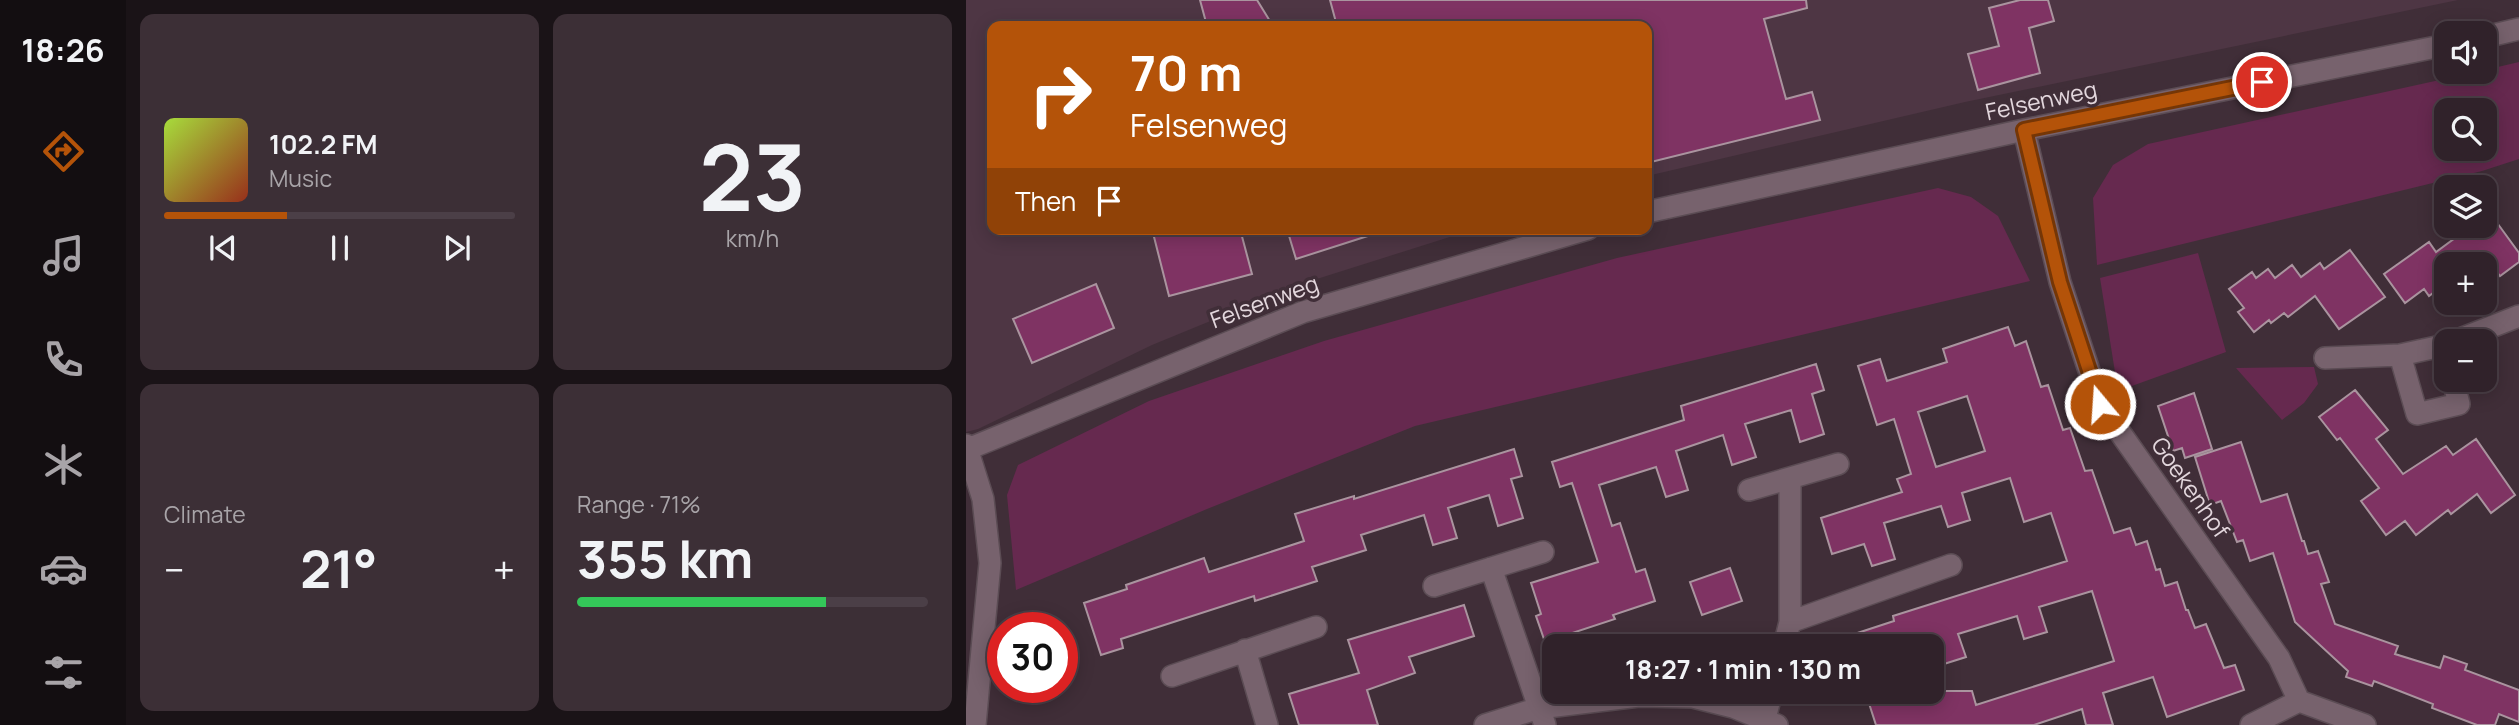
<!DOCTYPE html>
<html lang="en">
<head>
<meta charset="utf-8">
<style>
  body { margin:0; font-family:Manrope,sans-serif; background:#3c2f36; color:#f1f3f6; height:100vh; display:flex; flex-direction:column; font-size:26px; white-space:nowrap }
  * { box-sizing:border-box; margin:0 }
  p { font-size:23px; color:#a8a4a8 }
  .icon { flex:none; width:38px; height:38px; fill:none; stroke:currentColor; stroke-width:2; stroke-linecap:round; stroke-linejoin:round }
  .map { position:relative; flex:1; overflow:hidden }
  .drawer { display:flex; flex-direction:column; gap:14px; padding:14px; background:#1a1317; width:840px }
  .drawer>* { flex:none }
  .top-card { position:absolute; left:21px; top:21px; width:665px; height:214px; border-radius:14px; box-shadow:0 4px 18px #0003,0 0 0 2px #4b3f47; background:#b45309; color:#fff; overflow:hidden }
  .tools { position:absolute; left:1468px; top:21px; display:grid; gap:14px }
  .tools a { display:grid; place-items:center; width:63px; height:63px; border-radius:14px; background:#30222a; box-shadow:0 4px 18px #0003,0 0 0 2px #4b3f47; font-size:35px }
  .speed { position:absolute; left:21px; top:612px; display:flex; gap:14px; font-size:35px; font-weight:700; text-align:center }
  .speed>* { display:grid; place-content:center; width:91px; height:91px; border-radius:50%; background:#30222a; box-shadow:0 4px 18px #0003,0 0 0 2px #4b3f47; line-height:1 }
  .speed .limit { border:10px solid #d22; background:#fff; color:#111 }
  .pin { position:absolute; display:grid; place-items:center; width:60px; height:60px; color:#fff; margin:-30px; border:4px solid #fff; border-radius:50%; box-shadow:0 2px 7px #0007 }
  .me { position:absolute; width:77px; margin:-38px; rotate:342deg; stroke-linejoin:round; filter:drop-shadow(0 0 5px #0008) }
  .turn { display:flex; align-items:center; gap:24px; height:147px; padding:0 28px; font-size:32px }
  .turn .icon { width:91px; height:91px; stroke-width:2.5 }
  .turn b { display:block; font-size:49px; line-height:60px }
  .then { display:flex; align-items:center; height:66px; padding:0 28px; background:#0003; gap:14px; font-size:26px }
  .big { font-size:52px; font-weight:700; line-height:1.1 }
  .drawer .tile { flex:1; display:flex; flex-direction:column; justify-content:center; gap:10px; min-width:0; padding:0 24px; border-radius:14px; background:#3c2f36 }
  .drawer .dial { align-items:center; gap:0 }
  .dial b { font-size:91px; line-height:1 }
  .song { display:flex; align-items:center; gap:21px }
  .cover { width:84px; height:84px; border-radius:10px; background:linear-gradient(135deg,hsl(80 70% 55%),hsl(10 70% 35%)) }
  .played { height:7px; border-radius:4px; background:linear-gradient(90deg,#b45309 35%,#4b3f47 35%) }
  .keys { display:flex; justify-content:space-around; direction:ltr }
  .heat { display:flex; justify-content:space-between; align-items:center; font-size:38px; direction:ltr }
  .charge { height:10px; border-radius:5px; background:linear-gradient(90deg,#34c759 71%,#4b3f47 0) }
  .drawer .tiles { flex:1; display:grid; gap:14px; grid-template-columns:repeat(2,1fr) }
  .trip { position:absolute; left:576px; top:634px; width:402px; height:70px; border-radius:14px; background:#30222a; box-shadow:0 4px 18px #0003,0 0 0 2px #4b3f47; font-weight:700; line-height:70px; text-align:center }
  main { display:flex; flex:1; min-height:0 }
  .dock { display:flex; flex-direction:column; width:126px; justify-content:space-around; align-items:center; background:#130e11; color:#a8a4a8 }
  .dock .icon { width:49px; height:49px }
  .dock .selected { color:#b45309 }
  .dock b { font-size:32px; color:#f1f3f6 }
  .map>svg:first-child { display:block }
  .built { fill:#4e3644 }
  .green { fill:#66294f; fill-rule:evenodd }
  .building { fill:#7f3363; stroke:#aa949f; stroke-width:2; fill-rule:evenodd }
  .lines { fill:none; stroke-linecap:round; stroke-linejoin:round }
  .minor-casing { stroke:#5b4c54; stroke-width:24 }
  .minor { stroke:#77626d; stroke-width:21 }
  .route-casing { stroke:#753606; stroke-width:18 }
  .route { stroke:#b45309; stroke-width:12 }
  .labels { text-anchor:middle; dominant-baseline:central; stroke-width:7; stroke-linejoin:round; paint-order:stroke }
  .street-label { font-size:23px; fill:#e3d7dd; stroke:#402e38 }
</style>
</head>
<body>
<main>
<nav class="dock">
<b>18:26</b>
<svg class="icon selected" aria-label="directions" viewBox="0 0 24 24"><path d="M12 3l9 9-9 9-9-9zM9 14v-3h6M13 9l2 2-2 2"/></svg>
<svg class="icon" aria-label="music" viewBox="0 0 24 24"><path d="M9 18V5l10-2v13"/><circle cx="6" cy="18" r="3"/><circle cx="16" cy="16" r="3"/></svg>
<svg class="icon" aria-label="phone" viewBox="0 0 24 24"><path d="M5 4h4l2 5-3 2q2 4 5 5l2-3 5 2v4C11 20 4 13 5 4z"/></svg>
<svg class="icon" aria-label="climate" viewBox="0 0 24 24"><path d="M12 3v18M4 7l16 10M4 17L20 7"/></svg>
<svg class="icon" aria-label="car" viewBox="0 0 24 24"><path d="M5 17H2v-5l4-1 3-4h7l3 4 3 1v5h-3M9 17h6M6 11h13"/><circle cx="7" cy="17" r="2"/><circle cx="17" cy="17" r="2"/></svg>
<svg class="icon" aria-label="filters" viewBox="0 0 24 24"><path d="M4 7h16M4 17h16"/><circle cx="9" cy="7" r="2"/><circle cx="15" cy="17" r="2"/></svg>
</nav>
<section class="drawer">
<div class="tiles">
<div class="tile">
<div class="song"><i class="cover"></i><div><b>102.2 FM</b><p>Music</p></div></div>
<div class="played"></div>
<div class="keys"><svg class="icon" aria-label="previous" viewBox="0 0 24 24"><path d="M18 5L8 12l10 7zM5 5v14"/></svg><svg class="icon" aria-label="pause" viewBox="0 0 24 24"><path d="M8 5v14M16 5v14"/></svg><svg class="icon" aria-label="next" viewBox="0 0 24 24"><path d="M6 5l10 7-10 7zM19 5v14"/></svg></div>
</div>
<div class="tile dial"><b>23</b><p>km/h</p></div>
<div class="tile"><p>Climate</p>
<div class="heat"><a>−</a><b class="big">21°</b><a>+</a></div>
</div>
<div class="tile"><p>Range · 71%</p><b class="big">355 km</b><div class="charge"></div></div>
</div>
</section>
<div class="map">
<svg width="1553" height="725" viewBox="0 0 1553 725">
  <rect width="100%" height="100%" fill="#402e38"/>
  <path class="built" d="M 0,0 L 1492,0 L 999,102 L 681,176 L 681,26 L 26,26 L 26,229 L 509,229 L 335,284 L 186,345 L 12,429 L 0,432 Z"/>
  <path class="green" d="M 1553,62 L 1553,159 L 1516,171 L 1131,265 L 1127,198 L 1147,165 L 1182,144 L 1510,72 L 1519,72 L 1519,70 ZM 1480,110 L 1519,110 L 1519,149 L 1480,149 Z
    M 972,188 L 1005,197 L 1032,216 L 1064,281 L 449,426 L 241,509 L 50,590 L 41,495 L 52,465 L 183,401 L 358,341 L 651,258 Z
    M 1232,253 L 1260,352 L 1152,391 L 1134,278 Z
    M 1348,367 L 1352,384 L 1338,403 L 1316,420 L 1270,368 Z"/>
  <path class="building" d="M 234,0 L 291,0 L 307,26 L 241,26 Z
    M 364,0 L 840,0 L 841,8 L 798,19 L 820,99 L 846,92 L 854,120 L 681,163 L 681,26 L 371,26 Z
    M 1054,0 L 1082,0 L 1088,21 L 1063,28 L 1074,73 L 1012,90 L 1002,54 L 1033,46 L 1023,8 Z
    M 1529,220 L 1553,253 L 1553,262 L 1534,276 L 1525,264 L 1480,264 L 1480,283 L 1463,296 L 1458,289 L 1439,303 L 1418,274 L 1463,242 L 1470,252 L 1500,230 L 1505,238 Z
    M 186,229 L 274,229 L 286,274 L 203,296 Z
    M 321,229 L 407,229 L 408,234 L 330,259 Z
    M 1384,250 L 1419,297 L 1373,329 L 1349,296 L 1322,317 L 1318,313 L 1305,323 L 1303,320 L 1288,332 L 1272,312 L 1278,308 L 1263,289 L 1286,272 L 1290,278 L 1302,269 L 1309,278 L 1326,265 L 1335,277 L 1354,263 L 1358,269 Z
    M 130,284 L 148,328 L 66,363 L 47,319 Z
    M 1042,327 L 1049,346 L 1060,341 L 1075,387 L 1082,385 L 1097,430 L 1104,428 L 1119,471 L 1126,470 L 1148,533 L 1164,528 L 1170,545 L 1181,541 L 1190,570 L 1194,569 L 1199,586 L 1211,582 L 1220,610 L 1222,610 L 1229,628 L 1240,624 L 1258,668 L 1269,665 L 1278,690 L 1201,717 L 1187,677 L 1137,693 L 1147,725 L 1120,725 L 1116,709 L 1068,725 L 910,725 L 899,691 L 1006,691 L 1010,705 L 1148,661 L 1126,591 L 1073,607 L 1081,632 L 1058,639 L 1051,616 L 992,634 L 1000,657 L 978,664 L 972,646 L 868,646 L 867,641 L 928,621 L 927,616 L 1101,561 L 1085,513 L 1058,522 L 1044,478 L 996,493 L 1004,520 L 982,527 L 975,506 L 918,523 L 929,559 L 906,566 L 898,544 L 866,554 L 855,518 L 936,492 L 931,479 L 945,474 L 928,419 L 911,425 L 892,366 L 914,359 L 921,381 L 981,362 L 977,349 ZM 1001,396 L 1019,451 L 970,467 L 952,412 Z
    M 850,364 L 858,390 L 846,394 L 858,434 L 834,442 L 825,410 L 779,424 L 790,457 L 766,465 L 757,435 L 710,451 L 722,490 L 700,497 L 690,467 L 633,485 L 646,526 L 654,523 L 670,572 L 679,569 L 689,601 L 647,615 L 649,619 L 579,642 L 570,616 L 575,614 L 565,583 L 632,562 L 606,483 L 594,487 L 586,462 L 718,420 L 715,406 Z
    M 1389,390 L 1422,430 L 1410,439 L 1437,474 L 1480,446 L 1487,455 L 1510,439 L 1549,495 L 1525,513 L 1511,494 L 1485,514 L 1482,510 L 1450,535 L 1439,521 L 1420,535 L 1395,501 L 1413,488 L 1374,438 L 1371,440 L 1353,417 Z
    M 1228,393 L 1246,449 L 1219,458 L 1216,448 L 1207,451 L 1192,406 Z
    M 1275,442 L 1295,502 L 1321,494 L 1336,541 L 1338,541 L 1342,554 L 1352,551 L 1363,582 L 1355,584 L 1369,624 L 1432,646 L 1429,654 L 1474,668 L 1478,656 L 1501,664 L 1499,670 L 1553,690 L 1553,722 L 1533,714 L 1529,725 L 1511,725 L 1466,708 L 1467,704 L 1431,690 L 1408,681 L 1406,686 L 1380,677 L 1382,671 L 1329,622 L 1307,553 L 1284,561 L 1277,540 L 1271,542 L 1255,501 L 1244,505 L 1229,457 Z
    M 548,449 L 556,476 L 545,479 L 557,518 L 532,526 L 523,495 L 482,508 L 491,538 L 467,545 L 458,515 L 395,535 L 400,550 L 346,567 L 351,581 L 289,601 L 288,596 L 155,639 L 157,648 L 135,655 L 118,603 L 161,589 L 160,585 L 238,558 L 243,572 L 338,541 L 329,514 L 388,496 L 388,499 Z
    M 764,568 L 776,601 L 736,615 L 724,582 Z
    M 498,605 L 508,636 L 443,657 L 449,673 L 401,690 L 412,725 L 333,725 L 323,694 L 393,673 L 382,640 Z"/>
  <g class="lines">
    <g class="minor-casing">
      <path id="minor" d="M 1519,37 L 1553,29
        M 1058,130 L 1094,282 L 1134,404 L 1313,658 L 1333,701
        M 681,212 L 1058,130 L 1480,45
        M 1489,341 L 1553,316
        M 1434,355 L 1451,414 L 1493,404 L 1487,380
        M 1359,358 L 1434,355 L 1480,345
        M 0,445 L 17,499 L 24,563 L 9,725
        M 2,449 L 337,312 L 622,229
        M 783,490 L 872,464
        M 525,568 L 579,725
        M 468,586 L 577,552
        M 824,622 L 985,565
        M 818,646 L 824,622 L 824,479
        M 279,650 L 301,725
        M 206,676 L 350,627
        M 799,719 L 806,691
        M 519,725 L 573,708 L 673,696 L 727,697 L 767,707 L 811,725
        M 1285,725 L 1333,701 L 1399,725"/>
    </g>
    <use href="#minor" class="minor"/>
  </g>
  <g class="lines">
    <g class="route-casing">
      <path id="route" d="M 1134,404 L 1094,282 L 1058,130 L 1296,82"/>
    </g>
    <use href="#route" class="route"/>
  </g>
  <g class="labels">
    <g class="street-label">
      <text transform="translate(1075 100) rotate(-12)">Felsenweg</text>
      <text transform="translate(298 301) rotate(-20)">Felsenweg</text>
      <text transform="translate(1225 487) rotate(55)">Goekenhof</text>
    </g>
  </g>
</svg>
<div class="tools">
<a><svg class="icon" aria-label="sound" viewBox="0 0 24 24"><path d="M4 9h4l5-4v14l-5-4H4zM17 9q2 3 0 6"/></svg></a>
<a><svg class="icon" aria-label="search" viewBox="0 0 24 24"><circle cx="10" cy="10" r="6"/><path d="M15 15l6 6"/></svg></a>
<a><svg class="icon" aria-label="layers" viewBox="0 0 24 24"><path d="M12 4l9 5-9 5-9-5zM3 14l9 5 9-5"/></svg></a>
<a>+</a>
<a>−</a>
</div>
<div class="speed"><div class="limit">30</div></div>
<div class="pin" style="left:1296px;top:82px;background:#d93025"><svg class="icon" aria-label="arrive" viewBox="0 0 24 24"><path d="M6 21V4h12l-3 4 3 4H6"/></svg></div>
<svg class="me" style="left:1134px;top:404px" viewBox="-20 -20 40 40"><circle r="17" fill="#b45309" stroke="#fff" stroke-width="3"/><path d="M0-11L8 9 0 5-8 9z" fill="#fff"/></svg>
<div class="trip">18:27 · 1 min · 130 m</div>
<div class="top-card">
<div class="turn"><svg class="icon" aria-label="right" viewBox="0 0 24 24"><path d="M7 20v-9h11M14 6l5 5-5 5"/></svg><div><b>70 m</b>Felsenweg</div></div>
<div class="then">Then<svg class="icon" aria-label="arrive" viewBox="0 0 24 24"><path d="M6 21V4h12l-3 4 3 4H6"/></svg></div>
</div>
</div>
</main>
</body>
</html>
